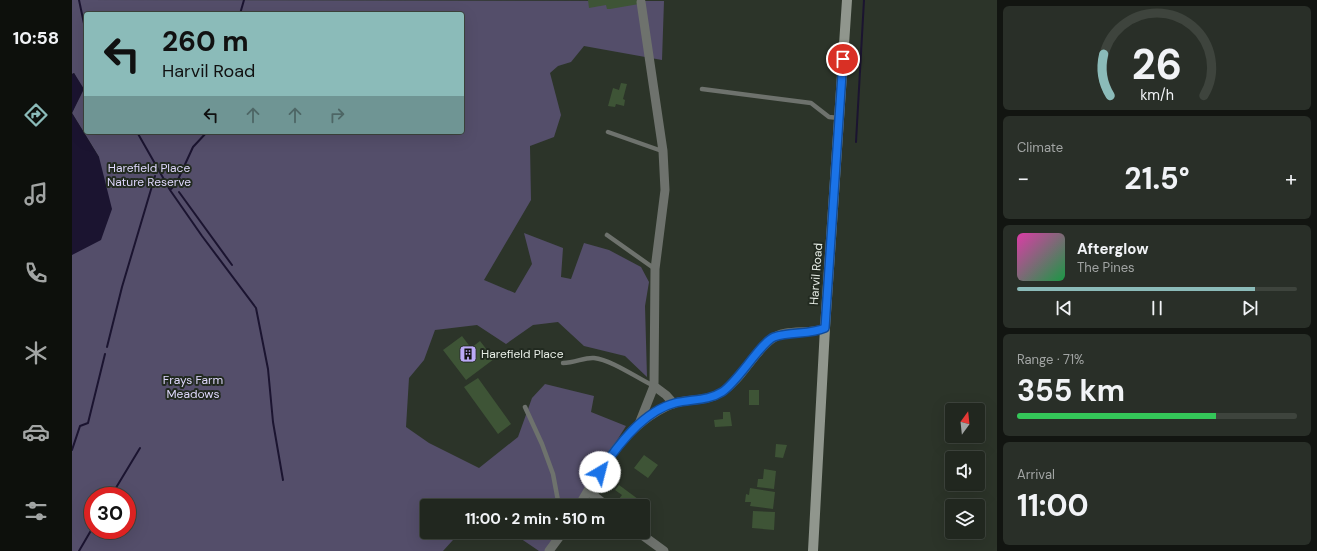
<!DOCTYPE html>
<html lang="en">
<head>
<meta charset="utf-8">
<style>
  body { margin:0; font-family:"DM Sans",sans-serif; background:#292f28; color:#f1f3f6; height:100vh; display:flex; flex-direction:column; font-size:15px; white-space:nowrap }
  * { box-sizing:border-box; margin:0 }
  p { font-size:13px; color:#a2a5a4 }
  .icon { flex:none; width:22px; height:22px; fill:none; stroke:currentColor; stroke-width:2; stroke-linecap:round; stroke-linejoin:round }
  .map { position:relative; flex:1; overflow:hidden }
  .details { display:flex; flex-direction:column; gap:6px; padding:6px; background:#121511; width:320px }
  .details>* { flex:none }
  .hud { position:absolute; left:12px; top:12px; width:380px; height:122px; border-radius:4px; box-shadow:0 4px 16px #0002,0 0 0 1px #3e443d; background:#8bbbb9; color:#111; overflow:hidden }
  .needle { width:26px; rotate:15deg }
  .tools { position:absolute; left:873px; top:403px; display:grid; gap:8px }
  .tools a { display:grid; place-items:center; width:40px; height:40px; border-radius:4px; background:#21271f; box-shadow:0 4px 16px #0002,0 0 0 1px #3e443d; font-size:20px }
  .speed { position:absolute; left:12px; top:487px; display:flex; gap:8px; font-size:20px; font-weight:700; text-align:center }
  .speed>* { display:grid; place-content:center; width:52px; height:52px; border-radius:50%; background:#21271f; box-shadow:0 4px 16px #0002,0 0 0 1px #3e443d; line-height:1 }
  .speed .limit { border:6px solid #d22; background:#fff; color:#111 }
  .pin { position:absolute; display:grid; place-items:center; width:34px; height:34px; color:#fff; margin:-17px; border:2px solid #fff; border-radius:50%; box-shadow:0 1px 4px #0007 }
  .me { position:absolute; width:44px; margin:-22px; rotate:37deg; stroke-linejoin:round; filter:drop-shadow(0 0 3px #0008) }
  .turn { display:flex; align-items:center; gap:14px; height:84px; padding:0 12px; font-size:18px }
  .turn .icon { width:52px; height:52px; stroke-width:2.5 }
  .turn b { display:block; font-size:28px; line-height:34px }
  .lanes { display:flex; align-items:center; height:38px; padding:0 12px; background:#0003; justify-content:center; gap:20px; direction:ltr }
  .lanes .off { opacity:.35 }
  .big { font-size:30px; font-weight:700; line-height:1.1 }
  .details .widget { flex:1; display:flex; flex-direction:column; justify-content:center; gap:6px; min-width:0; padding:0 14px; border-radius:6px; background:#292f28 }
  .details .dial { align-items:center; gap:0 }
  .dial svg { height:104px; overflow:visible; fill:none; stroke:#3e443d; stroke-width:7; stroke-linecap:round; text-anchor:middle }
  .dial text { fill:#f1f3f6; stroke:none }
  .song { display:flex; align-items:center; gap:12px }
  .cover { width:48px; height:48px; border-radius:6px; background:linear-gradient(135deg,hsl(320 70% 55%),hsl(140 70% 35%)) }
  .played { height:4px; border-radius:2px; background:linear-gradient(90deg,#8bbbb9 85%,#3e443d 85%) }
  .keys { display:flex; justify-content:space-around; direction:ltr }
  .heat { display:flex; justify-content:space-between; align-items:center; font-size:22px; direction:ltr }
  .charge { height:6px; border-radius:3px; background:linear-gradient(90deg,#34c759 71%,#3e443d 0) }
  .trip { position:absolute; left:348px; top:499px; width:230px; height:40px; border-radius:4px; background:#21271f; box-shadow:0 4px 16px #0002,0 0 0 1px #3e443d; font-weight:700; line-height:40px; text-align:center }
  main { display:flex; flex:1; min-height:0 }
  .dock { display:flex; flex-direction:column; width:72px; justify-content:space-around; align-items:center; background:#0d100c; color:#a2a5a4 }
  .dock .icon { width:28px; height:28px }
  .dock .active { color:#8bbbb9 }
  .dock b { font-size:18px; color:#f1f3f6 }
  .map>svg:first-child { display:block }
  .green { fill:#544e6a; fill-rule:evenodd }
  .water { fill:#1b1430 }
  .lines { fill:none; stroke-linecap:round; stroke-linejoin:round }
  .stream { stroke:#1b1430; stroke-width:2 }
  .building { fill:#3e5436 }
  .lane { stroke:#6e726d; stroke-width:4.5 }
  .street { stroke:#6e726d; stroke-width:9 }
  .secondary { stroke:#90968d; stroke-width:10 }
  .route-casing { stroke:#114b97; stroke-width:10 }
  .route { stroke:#1a73e8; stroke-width:7 }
  .labels { text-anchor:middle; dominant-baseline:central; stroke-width:4; stroke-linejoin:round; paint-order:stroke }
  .park-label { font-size:12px; fill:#ded7fb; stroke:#222a20 }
  .street-label { font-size:12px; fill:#e6ece5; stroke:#222a20 }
  .poi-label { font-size:12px; fill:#e6ece5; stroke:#222a20; text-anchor:start }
</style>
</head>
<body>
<main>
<nav class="dock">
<b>10:58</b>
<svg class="icon active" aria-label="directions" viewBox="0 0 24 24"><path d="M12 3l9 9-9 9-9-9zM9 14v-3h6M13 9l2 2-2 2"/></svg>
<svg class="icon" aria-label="music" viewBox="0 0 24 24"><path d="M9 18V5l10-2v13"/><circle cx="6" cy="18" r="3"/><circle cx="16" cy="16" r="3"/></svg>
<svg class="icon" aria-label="phone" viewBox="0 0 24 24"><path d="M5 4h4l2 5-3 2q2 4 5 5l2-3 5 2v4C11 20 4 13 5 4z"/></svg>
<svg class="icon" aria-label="climate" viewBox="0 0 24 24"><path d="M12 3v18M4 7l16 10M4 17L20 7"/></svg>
<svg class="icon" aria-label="car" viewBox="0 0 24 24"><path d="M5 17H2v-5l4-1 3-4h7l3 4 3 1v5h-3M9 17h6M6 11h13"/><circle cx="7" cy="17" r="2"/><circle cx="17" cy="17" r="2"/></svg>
<svg class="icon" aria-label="filters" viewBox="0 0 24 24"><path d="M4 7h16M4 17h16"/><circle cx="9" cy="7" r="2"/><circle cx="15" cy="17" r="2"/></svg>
</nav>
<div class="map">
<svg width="925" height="551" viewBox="0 0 925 551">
  <rect width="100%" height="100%" fill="#2c3429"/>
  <path class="green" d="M 0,0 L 592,1 L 590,60 L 512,46 L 499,62 L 486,66 L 478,73 L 489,115 L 482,137 L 458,146 L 459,200 L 412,280 L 443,293 L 460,264 L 452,233 L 491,248 L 489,277 L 499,279 L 512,243 L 537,250 L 569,267 L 577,282 L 573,306 L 575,377 L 553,356 L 512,346 L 486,322 L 461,325 L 434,344 L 405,325 L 363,330 L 352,360 L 337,378 L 334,427 L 357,443 L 407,468 L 446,437 L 460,398 L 473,384 L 522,396 L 519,412 L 554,426 L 530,464 L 519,477 L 503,506 L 355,506 L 355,532 L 395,532 L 381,540 L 371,551 L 0,551 L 0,255 L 27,157 L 0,113 L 11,89 L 2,73 L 0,74 ZM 14,14 L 390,14 L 390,132 L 14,132 ZM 21,496 L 55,496 L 55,530 L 21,530 Z
    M 439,532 L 487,532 L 473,551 L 467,551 Z"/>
  <path class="water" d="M 2,73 L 12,89 L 0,113 L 27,157 L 40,209 L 29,240 L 0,255 L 0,74 Z"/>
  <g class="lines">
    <path class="stream" d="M 7,0 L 14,33
      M 168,14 L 172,0
      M 65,132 L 98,190 L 130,236 L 184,308 L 196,369 L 201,422 L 211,480
      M 784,142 L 792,0
      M 98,190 L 104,184 L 121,147 L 135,132
      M 107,192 L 160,265
      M 35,347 L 50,287 L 83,176
      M 0,450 L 8,426 L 16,423 L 33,354
      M 39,496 L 68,448
      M 7,551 L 21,527"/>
  </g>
  <path class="building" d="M 516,0 L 566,0 L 567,4 L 538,9 L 535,9 L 534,5 L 517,8 Z
    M 549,83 L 555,84 L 551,99 L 553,100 L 552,106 L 544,104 L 543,107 L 536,106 L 541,88 L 547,90 Z
    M 390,336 L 399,348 L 408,341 L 422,359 L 394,380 L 371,350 Z
    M 406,378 L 439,424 L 426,434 L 392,387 Z
    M 677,390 L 687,390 L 687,405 L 677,405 Z
    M 651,412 L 658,412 L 660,426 L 643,427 L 642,420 L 651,419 Z
    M 704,444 L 715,445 L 711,458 L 703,457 Z
    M 572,455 L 586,465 L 576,478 L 562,468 Z
    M 692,469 L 704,471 L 702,489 L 685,487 L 686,479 L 691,479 Z
    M 547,485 L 566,499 L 561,505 L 558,502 L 556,506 L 549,506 L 544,503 L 550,495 L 543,490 Z
    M 678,488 L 703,492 L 701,509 L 678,506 L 679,502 L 673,502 L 674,494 L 677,495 Z
    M 681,511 L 703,512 L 702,530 L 680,528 Z"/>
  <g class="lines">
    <path class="lane" d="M 630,89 L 739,103 L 757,117 L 767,118
      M 536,132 L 590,151
      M 535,235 L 583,269
      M 491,363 C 503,363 513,357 522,358 C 540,360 565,378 582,386
      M 453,407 L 470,444 L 481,474 L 487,506"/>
    <path class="street" d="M 582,386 L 594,395 L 602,404
      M 567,424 L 582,386 L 583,269 L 593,190 L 591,151 L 569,2
      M 516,491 L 535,506
      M 507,506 C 529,467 556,422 600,404 C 616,398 635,402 650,392 C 670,379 681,353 700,339 C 713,328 738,335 753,328
      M 566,532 L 592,551
      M 477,551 L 491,532"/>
    <path class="secondary" d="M 741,551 L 753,328 L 775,0"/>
  </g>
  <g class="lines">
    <g class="route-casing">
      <path id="route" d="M 528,472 C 545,446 571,411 603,403 C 619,399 636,401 650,392 C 666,382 689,342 702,337 C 719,331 738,335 753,328 L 771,59"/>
    </g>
    <use href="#route" class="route"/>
  </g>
  <defs>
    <g id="building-square" transform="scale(0.9)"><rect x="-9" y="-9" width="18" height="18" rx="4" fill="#bbaaf6" stroke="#222a20"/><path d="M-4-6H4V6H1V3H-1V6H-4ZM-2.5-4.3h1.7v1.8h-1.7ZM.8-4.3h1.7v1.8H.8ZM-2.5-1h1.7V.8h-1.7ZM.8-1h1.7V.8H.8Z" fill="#111"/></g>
  </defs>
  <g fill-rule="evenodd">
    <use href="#building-square" x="396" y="354"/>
  </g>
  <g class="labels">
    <g class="park-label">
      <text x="77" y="168">Harefield Place<tspan x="77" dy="14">Nature Reserve</tspan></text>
      <text x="121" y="380">Frays Farm<tspan x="121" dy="14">Meadows</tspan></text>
    </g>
    <g class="street-label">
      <text transform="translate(744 274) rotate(-86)">Harvil Road</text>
    </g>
    <g class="poi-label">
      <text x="409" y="354">Harefield Place</text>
    </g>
  </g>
</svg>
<div class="tools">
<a><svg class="needle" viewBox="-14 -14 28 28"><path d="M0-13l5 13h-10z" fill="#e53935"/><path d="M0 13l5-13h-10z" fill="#a2a5a4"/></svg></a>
<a><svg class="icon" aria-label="sound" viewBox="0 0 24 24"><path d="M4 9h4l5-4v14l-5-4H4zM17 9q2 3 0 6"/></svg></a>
<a><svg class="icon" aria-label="layers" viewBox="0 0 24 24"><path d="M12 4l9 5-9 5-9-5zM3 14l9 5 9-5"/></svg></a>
</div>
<div class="speed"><div class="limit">30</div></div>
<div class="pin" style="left:771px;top:59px;background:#d93025"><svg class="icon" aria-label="arrive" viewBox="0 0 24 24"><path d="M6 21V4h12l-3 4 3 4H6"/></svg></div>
<svg class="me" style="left:528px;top:472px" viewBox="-20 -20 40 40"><circle r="19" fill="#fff"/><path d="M0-13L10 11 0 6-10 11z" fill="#1a73e8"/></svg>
<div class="trip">11:00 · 2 min · 510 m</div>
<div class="hud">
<div class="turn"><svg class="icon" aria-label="left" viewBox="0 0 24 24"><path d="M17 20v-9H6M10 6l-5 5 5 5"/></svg><div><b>260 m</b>Harvil Road</div></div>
<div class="lanes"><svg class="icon" aria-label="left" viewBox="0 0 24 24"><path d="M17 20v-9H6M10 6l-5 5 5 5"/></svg><svg class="icon off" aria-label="ahead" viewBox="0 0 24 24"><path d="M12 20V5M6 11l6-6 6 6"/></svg><svg class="icon off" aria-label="ahead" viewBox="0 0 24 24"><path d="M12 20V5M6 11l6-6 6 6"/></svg><svg class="icon off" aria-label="right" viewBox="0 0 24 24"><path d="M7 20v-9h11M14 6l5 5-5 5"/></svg></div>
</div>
</div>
<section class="details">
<div class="widget dial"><svg viewBox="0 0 100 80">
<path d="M14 69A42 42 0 1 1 86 69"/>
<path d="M14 69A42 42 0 0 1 9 37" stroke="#8bbbb9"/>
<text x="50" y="56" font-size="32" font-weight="700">26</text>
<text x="50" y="72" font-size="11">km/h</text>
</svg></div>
<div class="widget"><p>Climate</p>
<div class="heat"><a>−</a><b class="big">21.5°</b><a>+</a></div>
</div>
<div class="widget">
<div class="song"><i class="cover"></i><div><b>Afterglow</b><p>The Pines</p></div></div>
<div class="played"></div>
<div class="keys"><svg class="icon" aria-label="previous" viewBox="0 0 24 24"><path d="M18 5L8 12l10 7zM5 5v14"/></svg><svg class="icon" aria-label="pause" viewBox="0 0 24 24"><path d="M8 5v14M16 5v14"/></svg><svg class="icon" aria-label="next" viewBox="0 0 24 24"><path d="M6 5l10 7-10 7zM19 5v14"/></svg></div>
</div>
<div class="widget"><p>Range · 71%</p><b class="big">355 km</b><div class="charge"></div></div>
<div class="widget"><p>Arrival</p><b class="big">11:00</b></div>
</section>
</main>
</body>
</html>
